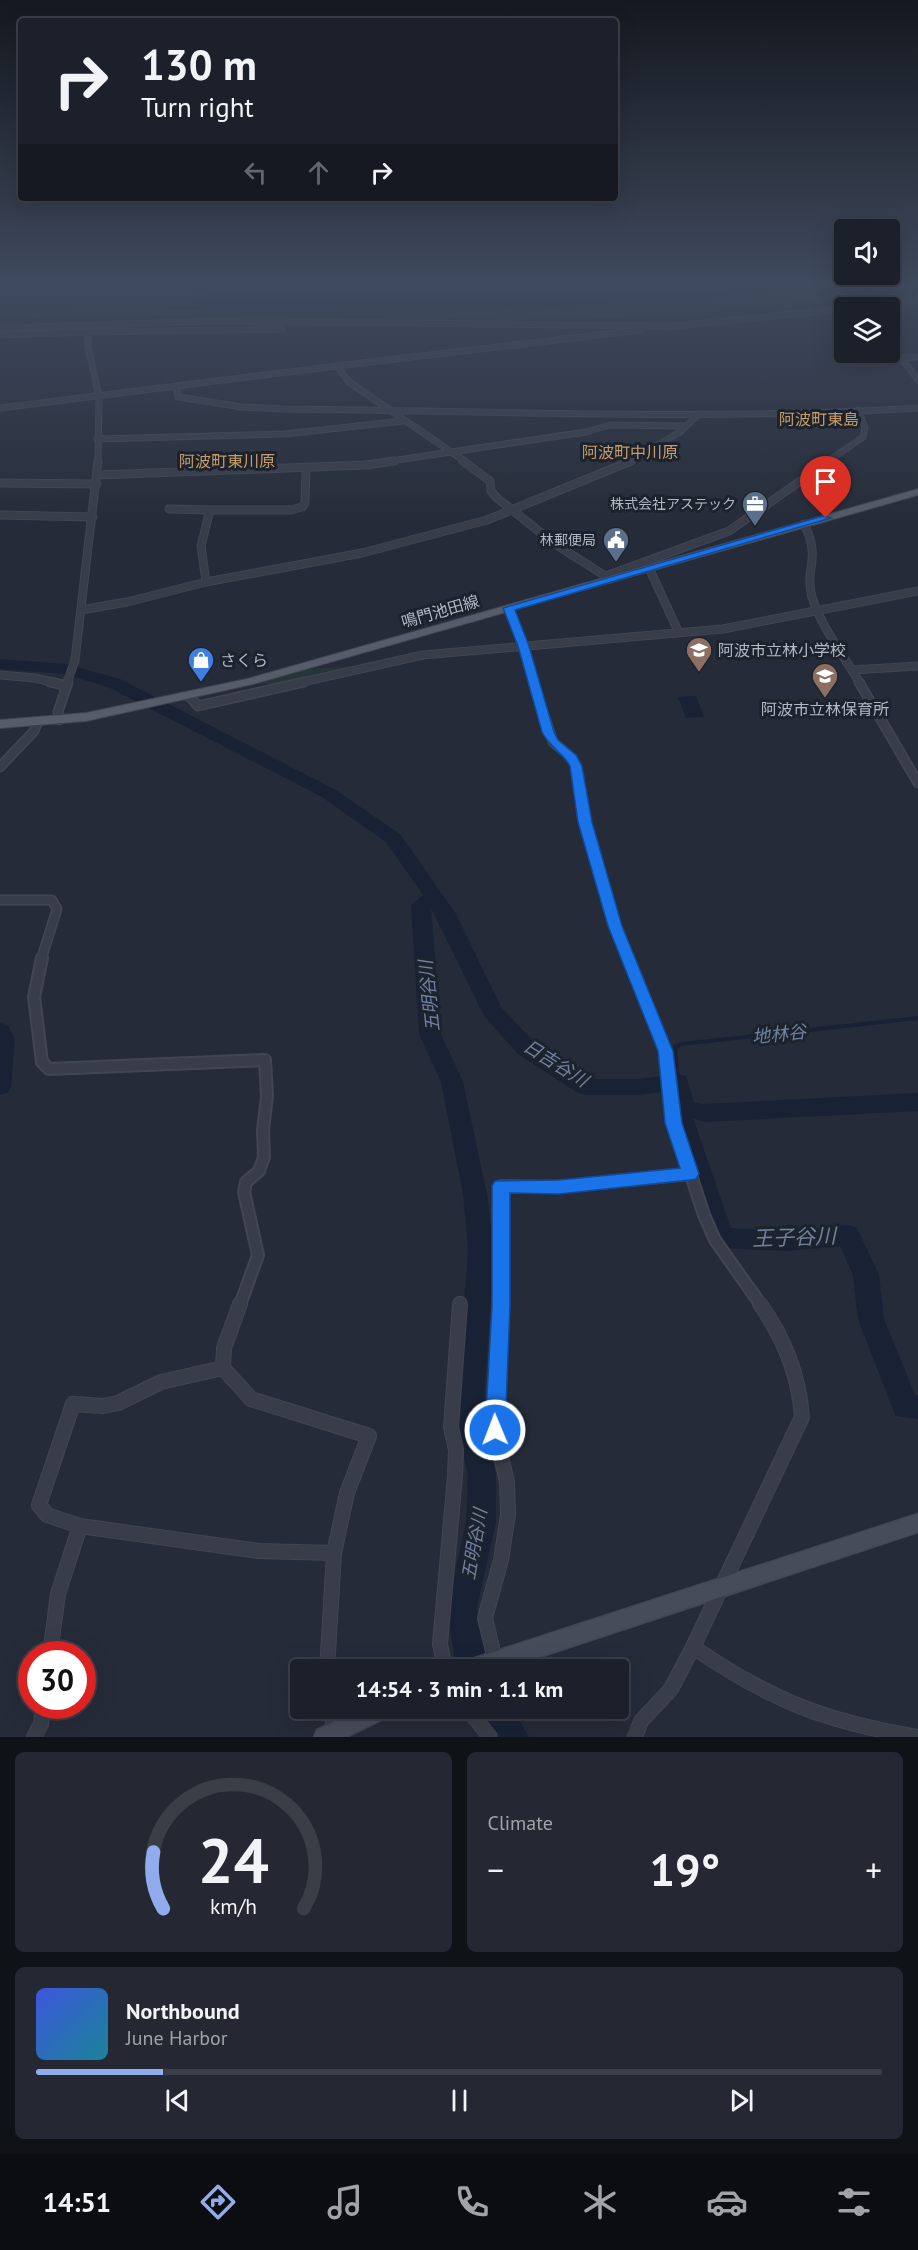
<!DOCTYPE html>
<html lang="en">
<head>
<meta charset="utf-8">
<style>
  body { margin:0; font-family:"PT Sans","Noto Sans JP",sans-serif; background:#252832; color:#f1f3f6; height:100vh; display:flex; flex-direction:column; font-size:22px; white-space:nowrap }
  * { box-sizing:border-box; margin:0 }
  p { font-size:20px; color:#a0a3a8 }
  .icon { flex:none; width:33px; height:33px; fill:none; stroke:currentColor; stroke-width:2; stroke-linecap:round; stroke-linejoin:round }
  .map { position:relative; height:1737px; overflow:hidden }
  .drawer { display:flex; flex-direction:column; gap:15px; padding:15px; background:#0f1217; flex:1 }
  .drawer>* { flex:none }
  .hud { position:absolute; left:18px; top:18px; width:600px; height:183px; border-radius:6px; box-shadow:0 6px 24px #0002,0 0 0 2px #3a3e47; background:#1c202a; color:#f1f3f6; overflow:hidden }
  .fabs { position:absolute; left:834px; top:219px; display:grid; gap:12px }
  .fabs a { display:grid; place-items:center; width:66px; height:66px; border-radius:6px; background:#1c202a; box-shadow:0 6px 24px #0002,0 0 0 2px #3a3e47; font-size:30px }
  .speed { position:absolute; left:18px; top:1641px; display:flex; gap:12px; font-size:30px; font-weight:700; text-align:center }
  .speed>* { display:grid; place-content:center; width:78px; height:78px; border-radius:50%; background:#1c202a; box-shadow:0 6px 24px #0002,0 0 0 2px #3a3e47; line-height:1 }
  .speed .limit { border:9px solid #d22; background:#fff; color:#111 }
  .pin { position:absolute; display:grid; place-items:center; width:51px; height:51px; color:#fff; margin:-62px -26px; border-radius:50% 50% 50% 0; rotate:-45deg; box-shadow:0 0 6px #0007 }
  .pin .icon { rotate:45deg }
  .me { position:absolute; width:66px; margin:-33px; rotate:359deg; stroke-linejoin:round; filter:drop-shadow(0 0 4px #0008) }
  .turn { display:flex; align-items:center; gap:21px; height:126px; padding:0 24px; font-size:27px }
  .turn .icon { width:78px; height:78px; stroke-width:2.5 }
  .turn b { display:block; font-size:42px; line-height:51px }
  .lanes { display:flex; align-items:center; height:57px; padding:0 24px; background:#0003; justify-content:center; gap:30px; direction:ltr }
  .lanes .off { opacity:.35 }
  .big { font-size:45px; font-weight:800; line-height:1.1 }
  .drawer .card { flex:1; display:flex; flex-direction:column; justify-content:center; gap:9px; min-width:0; padding:0 21px; border-radius:9px; background:#252832 }
  .drawer .dial { align-items:center; gap:0 }
  .dial svg { height:156px; overflow:visible; fill:none; stroke:#3a3e47; stroke-width:7; stroke-linecap:round; text-anchor:middle }
  .dial text { fill:#f1f3f6; stroke:none }
  .song { display:flex; align-items:center; gap:18px }
  .cover { width:72px; height:72px; border-radius:9px; background:linear-gradient(135deg,hsl(230 70% 55%),hsl(190 70% 35%)) }
  .played { height:6px; border-radius:3px; background:linear-gradient(90deg,#91acec 15%,#3a3e47 15%) }
  .keys { display:flex; justify-content:space-around; direction:ltr }
  .heat { display:flex; justify-content:space-between; align-items:center; font-size:33px; direction:ltr }
  .drawer .tiles { flex:1; display:grid; gap:15px; grid-template-columns:1fr 1fr }
  .card:last-child { grid-column:span 2 }
  .trip { position:absolute; left:290px; top:1659px; width:339px; height:60px; border-radius:6px; background:#1c202a; box-shadow:0 6px 24px #0002,0 0 0 2px #3a3e47; font-weight:800; line-height:60px; text-align:center }
  .menu { display:flex; height:96px; justify-content:space-around; align-items:center; background:#0b0d11; color:#a0a3a8 }
  .menu .icon { width:42px; height:42px }
  .menu .current { color:#91acec }
  .menu b { font-size:27px; color:#f1f3f6 }
  .map>svg:first-child { display:block }
  .green { fill:#273539 }
  .water { fill:#192235 }
  .lines { fill:none; stroke-linecap:round; stroke-linejoin:round }
  .stream { stroke:#192235; stroke-width:4 }
  .river { fill:#192235; fill-rule:evenodd }
  .street-far4-casing { stroke:#414652; stroke-width:7 }
  .street-far3-casing { stroke:#414652; stroke-width:9 }
  .street-far2-casing { stroke:#414652; stroke-width:11 }
  .street-far1-casing { stroke:#414652; stroke-width:14 }
  .street-casing { stroke:#414652; stroke-width:16 }
  .secondary-casing { stroke:#414652; stroke-width:3 }
  .primary-casing { stroke:#414652; stroke-width:2 }
  .street-far4 { stroke:#383d49; stroke-width:5 }
  .street-far3 { stroke:#383d49; stroke-width:7 }
  .street-far2 { stroke:#383d49; stroke-width:8 }
  .street-far1 { stroke:#383d49; stroke-width:10 }
  .street { stroke:#383d49; stroke-width:14 }
  .secondary { fill:#474c5b; fill-rule:evenodd }
  .primary { fill:#565c69; fill-rule:evenodd }
  .route { fill:#1a73e8; stroke:#114b97; stroke-width:1.5 }
  .labels { text-anchor:middle; dominant-baseline:central; stroke-width:6; stroke-linejoin:round; paint-order:stroke }
  .far-poi-label { font-size:14px; fill:#b3b8c4; stroke:#1d232d; text-anchor:end }
  .far-quarter-label { font-size:16px; fill:#c79c6b; stroke:#1d232d }
  .street-label { font-size:16px; fill:#b3b8c4; stroke:#1d232d }
  .poi-label { font-size:16px; fill:#b3b8c4; stroke:#1d232d; text-anchor:start }
  .water-label { font-size:18px; font-style:italic; fill:#7080a0; stroke:#1d232d }
  .near-water-label { font-size:21px; font-style:italic; fill:#7080a0; stroke:#1d232d }
</style>
</head>
<body>
<div class="map">
<svg width="918" height="1737" viewBox="0 0 918 1737">
  <rect width="100%" height="100%" fill="#252b38"/>
  <path class="green" d="M 782,292 L 779,295 L 828,294 L 831,298 L 727,311 L 646,317 L 513,320 L 444,318 L 444,315 L 462,311 L 643,307 L 774,296 L 766,294 Z
    M 130,306 L 203,311 L 185,316 L 75,315 L 34,318 L 5,315 L 10,313 Z
    M 359,666 L 287,684 L 256,684 L 306,669 Z"/>
  <path class="water" d="M 173,285 L 199,285 L 218,289 L 537,292 L 830,285 C 622,312 421,307 212,310 L 164,308 L 217,299 Z
    M 696,696 L 704,717 L 686,718 L 678,697 Z"/>
  <g class="lines">
    <path class="stream" d="M 678,1082 L 675,1047 L 681,1044 L 918,1018"/>
    <path class="river" d="M 0,659 L 66,664 L 120,679 L 334,789 L 400,834 L 456,914 L 501,1007 L 534,1042 L 590,1079 L 638,1079 L 678,1074 L 686,1076 L 694,1102 L 703,1104 L 918,1093 L 918,1111 L 703,1122 L 693,1118 L 731,1228 L 787,1231 L 848,1225 L 857,1228 L 879,1275 L 884,1319 L 915,1395 L 918,1395 L 918,1419 L 896,1416 L 892,1407 L 858,1319 L 853,1275 L 840,1246 L 787,1251 L 722,1248 L 713,1245 L 670,1124 L 668,1114 L 672,1107 L 669,1091 L 638,1095 L 586,1095 L 578,1093 L 518,1054 L 484,1016 L 431,908 L 441,1034 L 463,1082 L 487,1194 L 494,1251 L 483,1417 L 496,1475 L 496,1523 L 477,1607 L 488,1670 L 456,1670 L 447,1607 L 466,1523 L 468,1475 L 455,1417 L 468,1251 L 463,1194 L 441,1082 L 419,1034 L 411,905 L 423,895 L 386,842 L 322,797 L 108,687 L 65,674 L 0,669 Z
      M 0,1023 L 8,1025 L 15,1039 L 11,1087 L 8,1093 L 0,1095 Z
      M 475,1708 L 512,1708 L 529,1737 L 493,1737 Z"/>
    <g class="street-far4-casing">
      <path id="street-far4" d="M 859,308 L 918,300
        M 664,327 L 844,309
        M 0,328 L 216,321 L 668,326
        M 0,335 L 88,332
        M 890,343 L 918,380
        M 901,358 L 918,357
        M 337,366 L 641,330
        M 176,386 L 178,397 L 242,407 L 282,409 C 494,411 707,421 918,408
        M 0,408 L 337,366 L 349,382 L 466,462
        M 97,439 L 285,434 L 403,421
        M 98,462 L 99,396 L 88,347 L 88,332 L 282,329
        M 384,462 L 586,432 L 610,425 L 684,426
        M 628,462 L 680,432 L 699,414
        M 827,462 L 863,437 L 865,428 L 858,410"/>
    </g>
    <g class="street-far3-casing">
      <path id="street-far3" d="M 463,461 L 490,481 L 491,491 L 497,498 L 555,544 L 610,579
        M 98,475 L 366,465 L 394,461
        M 0,483 L 97,484
        M 169,509 L 210,510 L 201,546 L 206,582
        M 210,510 L 291,510 L 302,507 L 305,503 L 306,468
        M 0,515 L 93,517
        M 804,524 C 822,560 804,568 812,597 C 820,625 845,658 860,683
        M 649,568 L 679,633
        M 606,576 L 729,531 L 829,461
        M 509,608 L 534,683
        M 81,610 L 127,602 L 206,582 L 362,553 L 487,520 L 631,461
        M 853,670 L 918,666
        M 0,675 L 35,678 L 56,683
        M 67,683 L 75,660 L 98,461
        M 298,683 L 423,655 L 723,629 L 918,591"/>
    </g>
    <g class="street-far2-casing">
      <path id="street-far2" d="M 50,682 L 67,686
        M 533,682 L 553,742 L 572,758 L 576,767 L 585,822 L 615,926 L 629,960
        M 859,682 L 918,783
        M 190,697 L 198,706 L 304,682
        M 59,720 L 58,712 L 68,682
        M 0,767 L 34,731 L 38,722
        M 0,900 L 52,900 L 57,909 L 41,960"/>
    </g>
    <g class="street-far1-casing">
      <path id="street-far1" d="M 42,958 L 34,997 L 42,1062 L 49,1069 L 265,1060 L 267,1096 L 263,1130 L 264,1157 L 259,1171 L 246,1182 L 244,1192 L 258,1255 L 240,1305
        M 628,958 L 666,1051 L 674,1123 L 704,1215 L 715,1240 L 761,1305
        M 460,1305 L 460,1303
        M 501,1305 L 501,1186 L 559,1187 L 690,1174"/>
    </g>
    <g class="street-casing">
      <path id="street" d="M 240,1304 L 224,1348 L 223,1368 L 251,1399 L 369,1436 L 347,1493 L 334,1553 L 327,1670
        M 223,1368 L 161,1382 L 118,1403 L 103,1406 L 73,1404 L 39,1505 L 47,1515 L 80,1526 L 259,1551 L 334,1553
        M 693,1647 C 770,1700 826,1722 918,1737
        M 50,1654 L 58,1594 L 80,1526
        M 495,1660 L 485,1618 L 501,1560 L 508,1515 L 507,1482 L 495,1430 L 494,1405 L 501,1304
        M 445,1670 L 440,1644 L 455,1476 L 456,1450 L 451,1427 L 460,1304
        M 331,1708 L 335,1737
        M 467,1708 L 490,1737
        M 34,1737 L 41,1724 L 43,1706
        M 635,1737 L 641,1721 L 671,1689 L 693,1647 L 802,1417 C 799,1375 784,1338 760,1304"/>
    </g>
    <g class="secondary-casing">
      <path id="secondary" d="M 918,1514 L 918,1532 L 500,1670 L 459,1670 L 462,1663 L 469,1660 Z
        M 361,1708 L 394,1708 L 391,1715 L 346,1737 L 314,1737 L 317,1730 Z"/>
    </g>
    <g class="primary-casing">
      <path id="primary" d="M 918,489 L 918,495 L 253,684 L 86,721 L 0,728 L 0,720 L 86,713 L 247,679 Z"/>
    </g>
    <use href="#street-far4" class="street-far4"/>
    <use href="#street-far3" class="street-far3"/>
    <use href="#street-far2" class="street-far2"/>
    <use href="#street-far1" class="street-far1"/>
    <use href="#street" class="street"/>
    <use href="#secondary" class="secondary"/>
    <use href="#primary" class="primary"/>
  </g>
  <linearGradient id="sky" x2="0" y2="1"><stop stop-color="#14181f"/><stop offset="0.54" stop-color="#404a5e"/><stop offset="1" stop-color="#404a5e" stop-opacity="0"/></linearGradient>
  <rect width="918" height="528" fill="url(#sky)"/>
  <path class="route" d="M 823,516 L 831,518 L 515,610 L 529,646 L 554,732 L 558,740 L 576,755 L 582,766 L 592,822 L 622,926 L 673,1051 L 682,1123 L 699,1174 L 696,1179 L 690,1180 L 559,1194 L 510,1193 L 510,1306 L 505,1430 L 502,1437 L 495,1439 L 488,1437 L 485,1430 L 492,1306 L 492,1186 L 495,1181 L 559,1180 L 680,1168 L 665,1123 L 658,1051 L 608,926 L 578,822 L 570,766 C 563,753 549,746 542,732 L 518,646 L 503,608 Z"/>
  <defs>
    <g id="office-pin" transform="scale(1.35)"><path d="M0 17L-7.5 6A9.5 9.5 0 1 1 7.5 6Z" fill="#5c6f8a" stroke="#1d232d"/><path d="M-6-3h4V-5.5h4V-3h4V5H-6ZM-1-4.5V-3h2v-1.5ZM-6 0V1H6V0Z" fill="#fff"/></g>
    <g id="civic-pin" transform="scale(1.35)"><path d="M0 17L-7.5 6A9.5 9.5 0 1 1 7.5 6Z" fill="#5c6f8a" stroke="#1d232d"/><path d="M-.6-6.5H3V-4.5H.6V-3L4-1V1h2V6H-6V1h2V-1L-.6-3ZM-1.2 2.5V6h2.4V2.5Z" fill="#fff"/></g>
    <g id="school-pin" transform="scale(1.35)"><path d="M0 17L-7.5 6A9.5 9.5 0 1 1 7.5 6Z" fill="#8d6e63" stroke="#1d232d"/><path d="M0-5L7-2L0 1L-7-2ZM-4 1L0 2.5L4 1V4Q0 6-4 4Z" fill="#fff"/></g>
    <g id="shop-pin" transform="scale(1.35)"><path d="M0 17L-7.5 6A9.5 9.5 0 1 1 7.5 6Z" fill="#3f7fe0" stroke="#1d232d"/><path d="M-5-2.5h2.3a2.7 3.5 0 0 1 5.4 0H5L5.5 6h-11ZM-1.5-2.5h3a1.5 2.3 0 0 0-3 0Z" fill="#fff"/></g>
  </defs>
  <g fill-rule="evenodd">
    <use href="#office-pin" x="755" y="504"/>
    <use href="#civic-pin" x="616" y="540"/>
    <use href="#school-pin" x="699" y="650"/>
    <use href="#shop-pin" x="201" y="660"/>
    <use href="#school-pin" x="825" y="676"/>
  </g>
  <g class="labels">
    <g class="far-poi-label">
      <text x="736" y="504">株式会社アステック</text>
      <text x="596" y="540">林郵便局</text>
    </g>
    <g class="far-quarter-label">
      <text x="819" y="419">阿波町東島</text>
      <text x="630" y="452">阿波町中川原</text>
      <text x="227" y="461">阿波町東川原</text>
    </g>
    <g class="street-label">
      <text transform="translate(440 611) rotate(-16)">鳴門池田線</text>
    </g>
    <g class="poi-label">
      <text x="718" y="650">阿波市立林小学校</text>
      <text x="220" y="660">さくら</text>
      <text x="825" y="709" text-anchor="middle">阿波市立林保育所</text>
    </g>
    <g class="water-label">
      <text transform="translate(429 996) rotate(-96)">五明谷川</text>
      <text transform="translate(779 1034) rotate(-6)">地林谷</text>
      <text transform="translate(556 1063) rotate(32)">日吉谷川</text>
      <text transform="translate(474 1544) rotate(-80)">五明谷川</text>
    </g>
    <g class="near-water-label">
      <text transform="translate(794 1237) rotate(-2)">王子谷川</text>
    </g>
  </g>
</svg>
<div class="fabs">
<a><svg class="icon" aria-label="sound" viewBox="0 0 24 24"><path d="M4 9h4l5-4v14l-5-4H4zM17 9q2 3 0 6"/></svg></a>
<a><svg class="icon" aria-label="layers" viewBox="0 0 24 24"><path d="M12 4l9 5-9 5-9-5zM3 14l9 5 9-5"/></svg></a>
</div>
<div class="speed"><div class="limit">30</div></div>
<div class="pin" style="left:826px;top:518px;background:#d93025"><svg class="icon" aria-label="arrive" viewBox="0 0 24 24"><path d="M6 21V4h12l-3 4 3 4H6"/></svg></div>
<svg class="me" style="left:495px;top:1430px" viewBox="-20 -20 40 40"><circle r="17" fill="#1a73e8" stroke="#fff" stroke-width="3"/><path d="M0-11L8 9 0 5-8 9z" fill="#fff"/></svg>
<div class="trip">14:54 · 3 min · 1.1 km</div>
<div class="hud">
<div class="turn"><svg class="icon" aria-label="right" viewBox="0 0 24 24"><path d="M7 20v-9h11M14 6l5 5-5 5"/></svg><div><b>130 m</b>Turn right</div></div>
<div class="lanes"><svg class="icon off" aria-label="left" viewBox="0 0 24 24"><path d="M17 20v-9H6M10 6l-5 5 5 5"/></svg><svg class="icon off" aria-label="ahead" viewBox="0 0 24 24"><path d="M12 20V5M6 11l6-6 6 6"/></svg><svg class="icon" aria-label="right" viewBox="0 0 24 24"><path d="M7 20v-9h11M14 6l5 5-5 5"/></svg></div>
</div>
</div>
<section class="drawer">
<div class="tiles">
<div class="card dial"><svg viewBox="0 0 100 80">
<path d="M14 69A42 42 0 1 1 86 69"/>
<path d="M14 69A42 42 0 0 1 9 40" stroke="#91acec"/>
<text x="50" y="56" font-size="32" font-weight="700">24</text>
<text x="50" y="72" font-size="11">km/h</text>
</svg></div>
<div class="card"><p>Climate</p>
<div class="heat"><a>−</a><b class="big">19°</b><a>+</a></div>
</div>
<div class="card">
<div class="song"><i class="cover"></i><div><b>Northbound</b><p>June Harbor</p></div></div>
<div class="played"></div>
<div class="keys"><svg class="icon" aria-label="previous" viewBox="0 0 24 24"><path d="M18 5L8 12l10 7zM5 5v14"/></svg><svg class="icon" aria-label="pause" viewBox="0 0 24 24"><path d="M8 5v14M16 5v14"/></svg><svg class="icon" aria-label="next" viewBox="0 0 24 24"><path d="M6 5l10 7-10 7zM19 5v14"/></svg></div>
</div>
</div>
</section>
<nav class="menu">
<b>14:51</b>
<svg class="icon current" aria-label="directions" viewBox="0 0 24 24"><path d="M12 3l9 9-9 9-9-9zM9 14v-3h6M13 9l2 2-2 2"/></svg>
<svg class="icon" aria-label="music" viewBox="0 0 24 24"><path d="M9 18V5l10-2v13"/><circle cx="6" cy="18" r="3"/><circle cx="16" cy="16" r="3"/></svg>
<svg class="icon" aria-label="phone" viewBox="0 0 24 24"><path d="M5 4h4l2 5-3 2q2 4 5 5l2-3 5 2v4C11 20 4 13 5 4z"/></svg>
<svg class="icon" aria-label="climate" viewBox="0 0 24 24"><path d="M12 3v18M4 7l16 10M4 17L20 7"/></svg>
<svg class="icon" aria-label="car" viewBox="0 0 24 24"><path d="M5 17H2v-5l4-1 3-4h7l3 4 3 1v5h-3M9 17h6M6 11h13"/><circle cx="7" cy="17" r="2"/><circle cx="17" cy="17" r="2"/></svg>
<svg class="icon" aria-label="filters" viewBox="0 0 24 24"><path d="M4 7h16M4 17h16"/><circle cx="9" cy="7" r="2"/><circle cx="15" cy="17" r="2"/></svg>
</nav>
</body>
</html>
